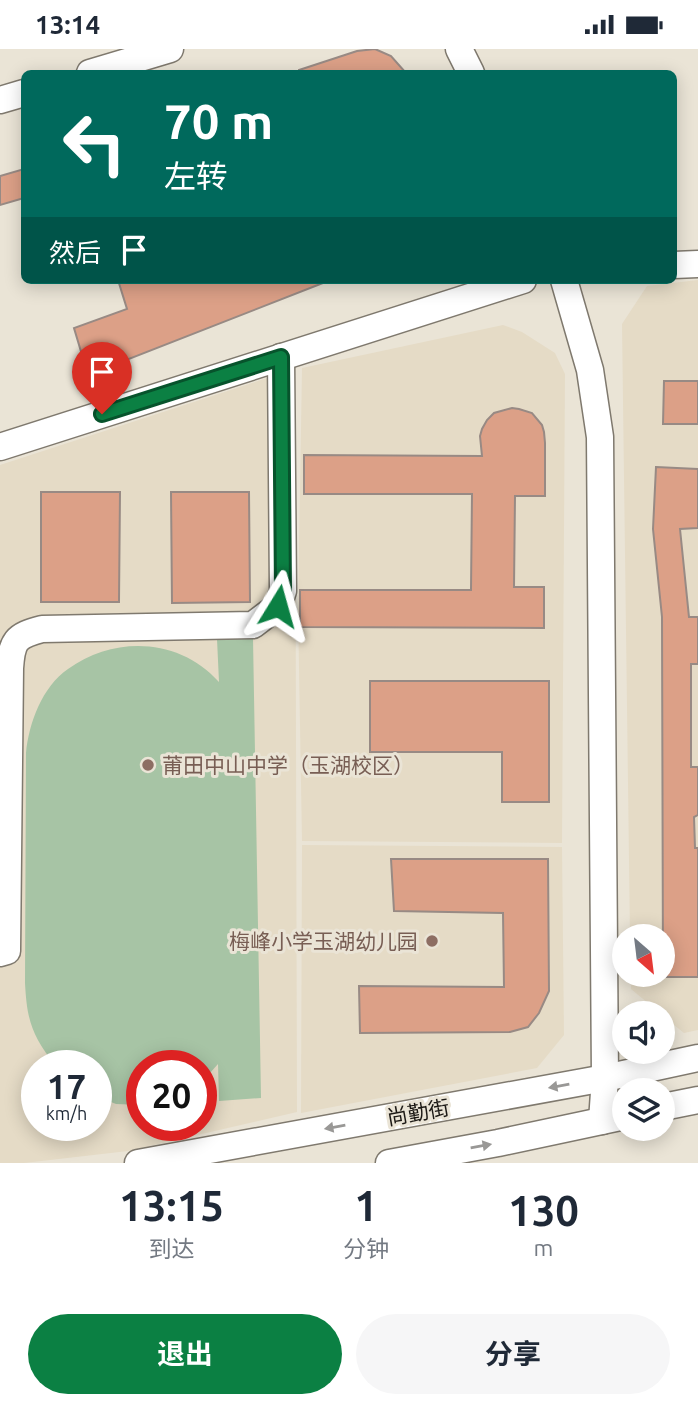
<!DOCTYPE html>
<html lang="zh">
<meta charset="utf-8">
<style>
body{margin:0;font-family:Ubuntu,"Noto Sans SC",sans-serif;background:#f6f6f7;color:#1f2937;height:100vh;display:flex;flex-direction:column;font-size:26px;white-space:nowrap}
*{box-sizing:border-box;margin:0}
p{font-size:23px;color:#747a83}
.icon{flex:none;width:38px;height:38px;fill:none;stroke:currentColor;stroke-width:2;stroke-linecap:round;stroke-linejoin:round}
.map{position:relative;height:1114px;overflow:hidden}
.sheet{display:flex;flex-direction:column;background:#fff;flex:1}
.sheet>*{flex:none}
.guide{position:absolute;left:21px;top:21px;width:656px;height:214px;border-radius:10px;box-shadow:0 4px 18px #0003;background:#00695c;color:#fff;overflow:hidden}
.needle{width:46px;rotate:152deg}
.buttons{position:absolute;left:612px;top:875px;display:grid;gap:14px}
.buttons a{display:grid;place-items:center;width:63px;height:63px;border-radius:50%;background:#fff;box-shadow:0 4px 18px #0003;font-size:35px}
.speed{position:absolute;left:21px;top:1001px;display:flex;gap:14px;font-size:35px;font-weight:700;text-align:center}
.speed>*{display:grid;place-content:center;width:91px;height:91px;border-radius:50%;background:#fff;box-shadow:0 4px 18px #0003;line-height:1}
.speed small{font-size:18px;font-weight:400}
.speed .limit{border:10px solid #d22;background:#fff;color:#111}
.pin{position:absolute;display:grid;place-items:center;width:60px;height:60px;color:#fff;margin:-72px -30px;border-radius:50% 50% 50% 0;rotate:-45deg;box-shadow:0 0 7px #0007}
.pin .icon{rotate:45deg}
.me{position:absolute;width:77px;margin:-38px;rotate:8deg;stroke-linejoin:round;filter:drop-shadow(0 0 5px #0008)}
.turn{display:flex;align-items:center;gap:24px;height:147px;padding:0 28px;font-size:32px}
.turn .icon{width:91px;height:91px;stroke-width:2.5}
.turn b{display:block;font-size:49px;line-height:60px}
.then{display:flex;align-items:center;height:66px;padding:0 28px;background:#0003;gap:14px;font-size:26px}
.eta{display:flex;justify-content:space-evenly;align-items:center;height:119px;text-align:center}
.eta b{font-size:42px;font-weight:700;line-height:49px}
.action{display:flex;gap:14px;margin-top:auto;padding:14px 28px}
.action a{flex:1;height:80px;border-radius:42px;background:#0b8043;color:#fff;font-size:28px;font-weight:700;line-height:80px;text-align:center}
.action a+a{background:#f6f6f7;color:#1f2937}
.status{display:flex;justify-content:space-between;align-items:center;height:49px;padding:0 35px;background:#fff;direction:ltr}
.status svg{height:19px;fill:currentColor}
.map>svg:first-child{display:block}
.built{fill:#e5dbc6;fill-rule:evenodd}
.green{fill:#a7c4a5}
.building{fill:#dca087;stroke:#988a84;stroke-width:2}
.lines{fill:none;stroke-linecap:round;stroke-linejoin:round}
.minor-casing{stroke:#7f796e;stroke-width:29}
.minor{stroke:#fff;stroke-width:26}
.oneway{fill:#999896}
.route-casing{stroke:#07532c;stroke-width:18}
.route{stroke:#0b8043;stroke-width:12}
.education-dot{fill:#8d6e63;stroke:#eae4d6;stroke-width:2.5}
.labels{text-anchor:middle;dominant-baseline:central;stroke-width:6;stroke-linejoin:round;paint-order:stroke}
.education-label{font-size:21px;fill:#785e54;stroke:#eae4d6;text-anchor:start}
.street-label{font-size:21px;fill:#1c1915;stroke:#eae4d6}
</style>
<div class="status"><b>13:14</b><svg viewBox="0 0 49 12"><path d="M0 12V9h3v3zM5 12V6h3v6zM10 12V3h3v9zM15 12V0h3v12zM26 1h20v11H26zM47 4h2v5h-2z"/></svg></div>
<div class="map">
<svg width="698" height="1114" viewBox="0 0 698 1114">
<rect width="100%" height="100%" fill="#eae4d6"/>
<g class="built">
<path d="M 698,231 L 698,981 L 684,984 L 663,967 L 663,964 L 660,964 L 631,940 L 631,926 L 663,926 L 663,887 L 630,887 L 622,275 L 647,237 Z"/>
<path d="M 503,276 L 522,283 L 555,304 L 565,325 L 562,794 L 302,792 L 298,560 L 302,319 Z"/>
<path d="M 295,320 L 297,1063 L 128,1102 L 24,1114 L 0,1114 L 0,416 ZM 37,1017 L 96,1017 L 96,1076 L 37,1076 ZM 142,1017 L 201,1017 L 201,1076 L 142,1076 Z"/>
<path d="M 302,796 L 562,798 L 564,986 L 537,1019 L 301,1064 Z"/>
</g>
<path class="green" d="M 253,589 L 261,1049 L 219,1052 L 218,1015 L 201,1034 L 201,1017 L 142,1017 L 142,1056 L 116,1055 L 96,1047 L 96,1017 L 56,1017 C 32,987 27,972 25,934 L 26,704 C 29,674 42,638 68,620 C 115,586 180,589 219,633 L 217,590 Z"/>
<g class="building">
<path d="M 375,0 L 391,7 L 406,24 L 299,24 L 299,21 L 357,2 Z"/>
<path d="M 24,120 L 24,149 L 0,156 L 0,127 Z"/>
<path d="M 118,231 L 328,231 L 328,232 L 88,326 L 74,279 L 127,260 Z"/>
<path d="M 664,332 L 698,332 L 698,375 L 663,375 Z"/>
<path d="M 512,359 L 519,360 L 532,364 L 542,376 L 544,383 L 545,394 L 545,447 L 515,447 L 514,538 L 544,538 L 544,579 L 300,578 L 300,541 L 471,541 L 472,445 L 304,445 L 304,406 L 482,407 L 480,387 L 482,380 L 487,371 L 494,364 Z"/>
<path d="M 656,418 L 698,420 L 698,479 L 680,480 L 689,568 L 698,568 L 698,615 L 691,615 L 691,718 L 698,718 L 698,766 L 694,768 L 695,799 L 698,799 L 698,928 L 663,928 L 662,568 L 653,480 Z"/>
<path d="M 41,443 L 120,443 L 119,553 L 41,553 Z"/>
<path d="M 171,443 L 249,443 L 250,553 L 172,554 Z"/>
<path d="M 370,632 L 549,632 L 549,753 L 502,753 L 502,703 L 370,703 Z"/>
<path d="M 391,810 L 548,810 L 549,942 L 539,964 L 528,978 L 510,983 L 360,984 L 359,937 L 504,938 L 503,864 L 394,862 Z"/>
</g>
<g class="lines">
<g class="minor-casing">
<g id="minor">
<path d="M 459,0 L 471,24"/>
<path d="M 90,24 L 170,0"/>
<path d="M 0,51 L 24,44"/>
<path d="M 674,216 L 698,215"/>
<path d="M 564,231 L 590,321 L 600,388 L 605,1029 L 602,1072"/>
<path d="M 0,398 L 523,231"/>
<path d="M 0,904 L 7,902 L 10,619 C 12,592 15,587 42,580 L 253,576 L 278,557 L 283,542 L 281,308"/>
<path d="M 663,1058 L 698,1051"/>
<path d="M 138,1114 L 605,1029 L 698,1009"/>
<path d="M 389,1114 L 498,1094 L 625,1067"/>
</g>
</g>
<use href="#minor" class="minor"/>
</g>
<defs><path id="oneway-solid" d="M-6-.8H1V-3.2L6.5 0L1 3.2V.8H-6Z" transform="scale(1.75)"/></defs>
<g class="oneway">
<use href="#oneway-solid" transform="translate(559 1037) rotate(170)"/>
<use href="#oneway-solid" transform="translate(335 1078) rotate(170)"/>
<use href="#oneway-solid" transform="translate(481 1097) rotate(-10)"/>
</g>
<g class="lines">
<g class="route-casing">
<path id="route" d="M 102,365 L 281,308 L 283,542 L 278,557"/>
</g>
<use href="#route" class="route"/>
</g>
<g class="education-dot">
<circle cx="148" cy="716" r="7"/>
<circle cx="432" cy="892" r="7"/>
</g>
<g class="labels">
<g class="education-label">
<text x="162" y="716">莆田中山中学（玉湖校区）</text>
<text x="418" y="892" text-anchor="end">梅峰小学玉湖幼儿园</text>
</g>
<g class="street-label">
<text transform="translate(418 1063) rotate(-10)">尚勤街</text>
</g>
</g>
</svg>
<div class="buttons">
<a><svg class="needle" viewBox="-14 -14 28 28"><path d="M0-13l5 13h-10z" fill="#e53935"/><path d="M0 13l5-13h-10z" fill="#747a83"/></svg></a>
<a><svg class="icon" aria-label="sound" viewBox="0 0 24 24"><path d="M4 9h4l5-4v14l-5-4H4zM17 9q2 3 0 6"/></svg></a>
<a><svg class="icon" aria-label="layers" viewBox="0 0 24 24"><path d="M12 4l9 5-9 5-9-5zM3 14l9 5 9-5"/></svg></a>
</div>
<div class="speed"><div>17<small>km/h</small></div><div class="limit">20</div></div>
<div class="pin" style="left:102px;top:365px;background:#d93025"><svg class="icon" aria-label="arrive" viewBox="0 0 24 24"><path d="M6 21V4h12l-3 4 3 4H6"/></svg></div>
<svg class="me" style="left:278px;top:557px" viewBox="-20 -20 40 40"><path d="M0-17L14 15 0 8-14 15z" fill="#0b8043" stroke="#fff" stroke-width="4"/></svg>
<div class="guide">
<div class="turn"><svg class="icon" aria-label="left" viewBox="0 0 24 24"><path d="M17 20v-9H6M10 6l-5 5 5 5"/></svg><div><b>70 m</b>左转</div></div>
<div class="then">然后<svg class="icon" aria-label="arrive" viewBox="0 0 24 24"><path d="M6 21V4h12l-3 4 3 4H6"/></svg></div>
</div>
</div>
<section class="sheet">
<div class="eta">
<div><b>13:15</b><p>到达</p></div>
<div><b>1</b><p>分钟</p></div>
<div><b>130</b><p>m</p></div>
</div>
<div class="action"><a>退出</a><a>分享</a></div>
</section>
